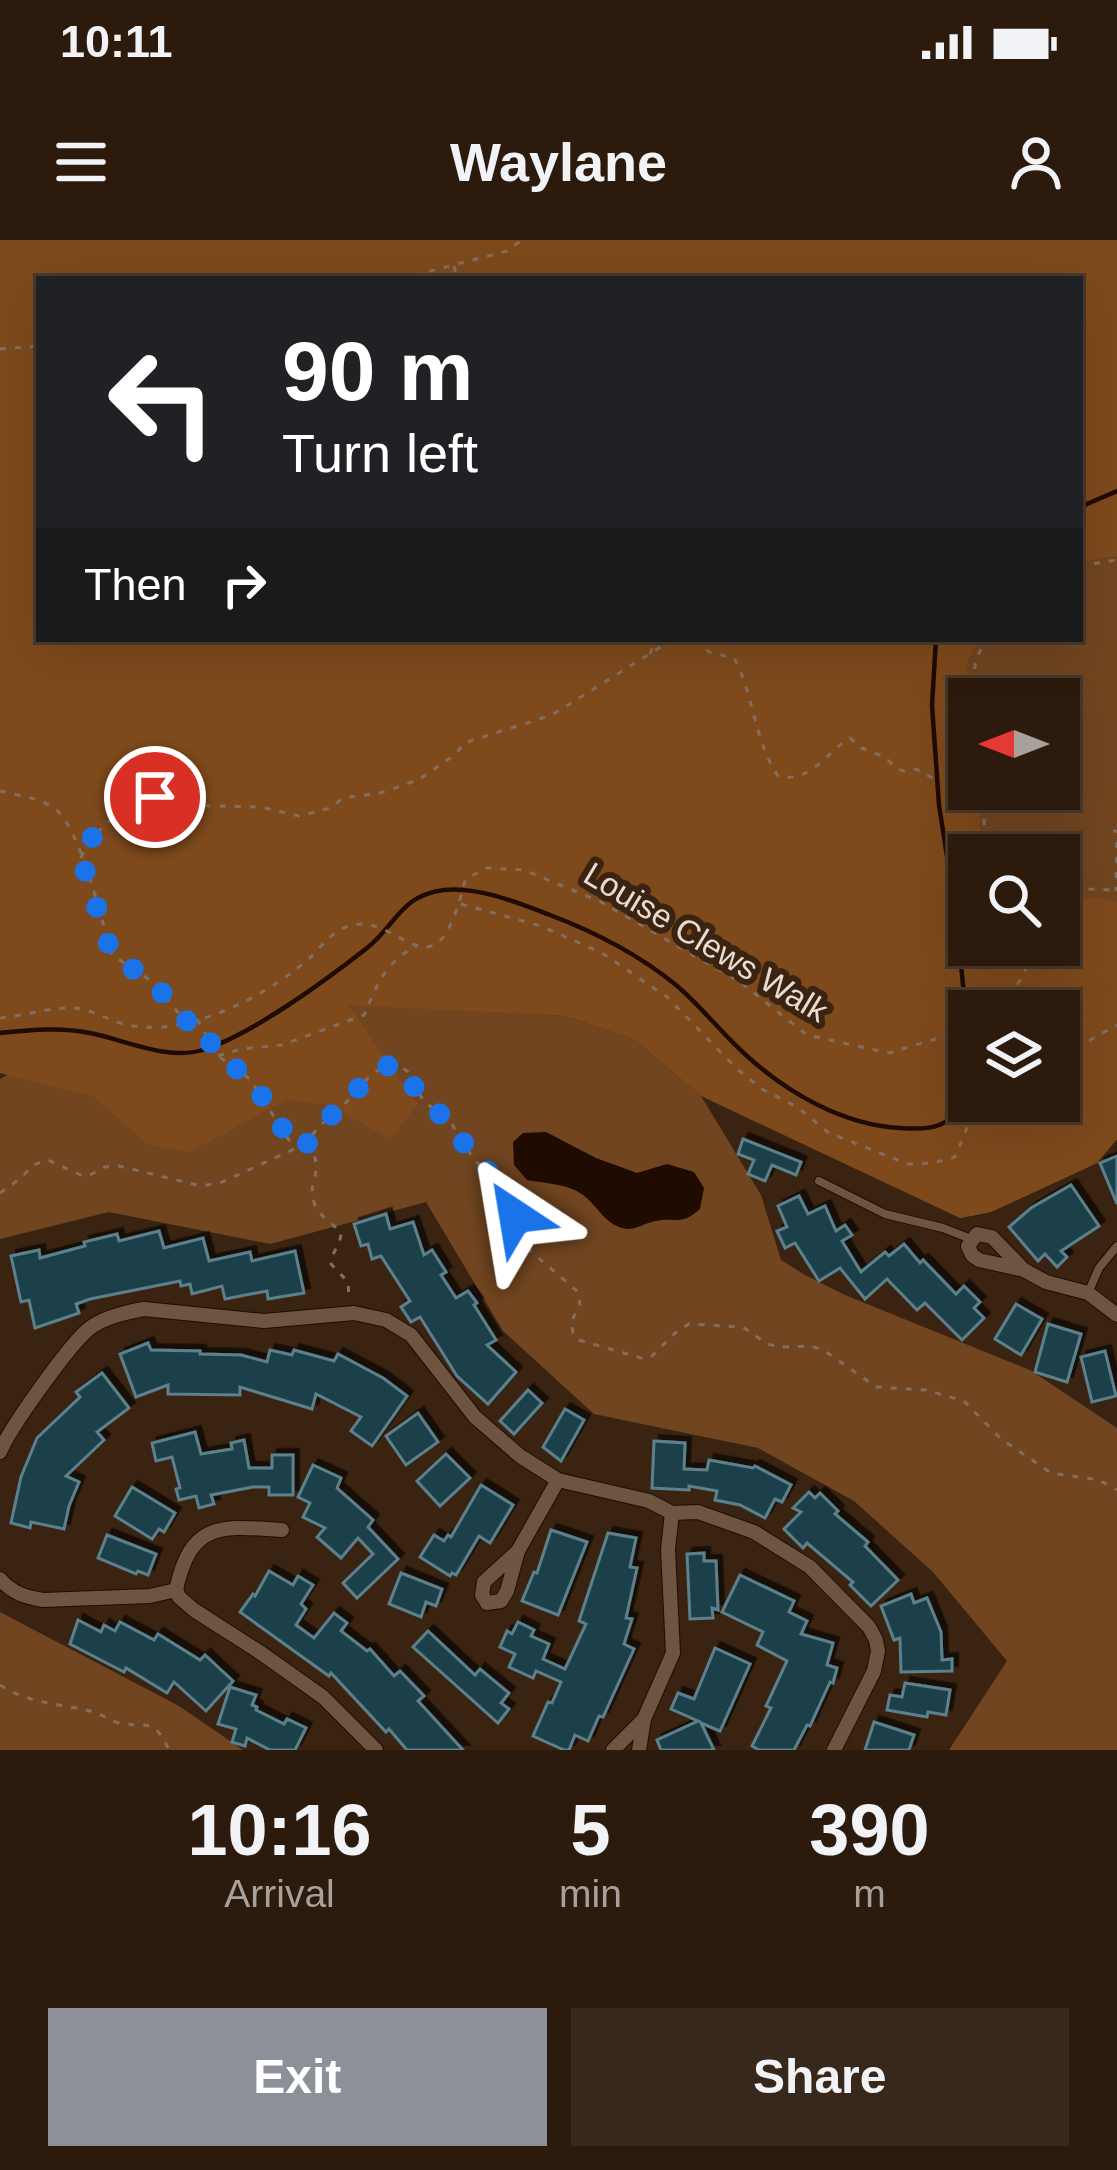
<!DOCTYPE html>
<style>
body{margin:0;font-family:Arial,sans-serif;background:#38281b;color:#f1f3f6;height:100vh;display:flex;flex-direction:column;font-size:45px;white-space:nowrap}
*{box-sizing:border-box;margin:0}
p{font-size:39px;color:#a6a19d}
.icon{flex:none;width:66px;height:66px;fill:none;stroke:currentColor;stroke-width:2;stroke-linecap:round;stroke-linejoin:round}
.map{position:relative;height:1510px;overflow:hidden}
.sheet{display:flex;flex-direction:column;background:#2c1b0d;flex:1}
.sheet>*{flex:none}
.hud{position:absolute;left:36px;top:36px;width:1047px;height:366px;border-radius:0px;box-shadow:0 12px 48px #0002,0 0 0 3px #48392e;background:#202124;color:#fff;overflow:hidden}
.needle{width:78px;rotate:270deg}
.tools{position:absolute;left:948px;top:438px;display:grid;gap:24px}
.tools a{display:grid;place-items:center;width:132px;height:132px;border-radius:0px;background:#2c1b0d;box-shadow:0 12px 48px #0002,0 0 0 3px #48392e;font-size:60px}
.pin{position:absolute;display:grid;place-items:center;width:102px;height:102px;color:#fff;margin:-51px;border:6px solid #fff;border-radius:50%;box-shadow:0 3px 12px #0007}
.me{position:absolute;width:132px;margin:-66px;rotate:327deg;stroke-linejoin:round;filter:drop-shadow(0 0 9px #0008)}
.turn{display:flex;align-items:center;gap:42px;height:252px;padding:0 48px;font-size:54px}
.turn .icon{width:156px;height:156px;stroke-width:2.5}
.turn b{display:block;font-size:84px;line-height:102px}
.then{display:flex;align-items:center;height:114px;padding:0 48px;background:#0003;gap:24px;font-size:45px}
.eta{display:flex;justify-content:space-evenly;align-items:center;height:204px;text-align:center}
.eta b{font-size:72px;font-weight:700;line-height:84px}
.button{display:flex;gap:24px;margin-top:auto;padding:24px 48px}
.button a{flex:1;height:138px;border-radius:0px;background:#8c9099;color:#fff;font-size:48px;font-weight:700;line-height:138px;text-align:center}
.button a+a{background:#38281b;color:#f1f3f6}
.status{display:flex;justify-content:space-between;align-items:center;height:84px;padding:0 60px;background:#2c1b0d;direction:ltr}
.status svg{height:33px;fill:currentColor}
header{display:flex;justify-content:space-between;align-items:center;height:156px;padding:0 48px;background:#2c1b0d;font-size:54px;font-weight:700}
.map>svg:first-child{display:block}
.green{fill:#714520;fill-rule:evenodd}
.forest{fill:#7e4a1c;fill-rule:evenodd}
.water{fill:#200b00}
.lines{fill:none;stroke-linecap:round;stroke-linejoin:round}
.stream{stroke:#200b00;stroke-width:4.5}
.building{fill:#1b3f4a;stroke:#5b808c;stroke-width:3;filter:url(#shadow)}
.lane-casing{stroke:#200c00;stroke-width:10}
.street-casing{stroke:#200c00;stroke-width:16}
.path{stroke:#826f5f;stroke-width:3;stroke-dasharray:6 9;stroke-linecap:butt}
.lane{stroke:#6e5541;stroke-width:8}
.street{stroke:#6e5541;stroke-width:14}
.route{stroke:#1a73e8;stroke-width:21;stroke-dasharray:0 37.8}
.labels{text-anchor:middle;dominant-baseline:central;stroke-width:12;stroke-linejoin:round;paint-order:stroke}
.street-label{font-size:33px;fill:#eadbd0;stroke:#3a2411}
</style>
<div class="status"><b>10:11</b><svg viewBox="0 0 49 12"><path d="M0 12V9h3v3zM5 12V6h3v6zM10 12V3h3v9zM15 12V0h3v12zM26 1h20v11H26zM47 4h2v5h-2z"/></svg></div>
<header><svg class="icon" aria-label="menu" viewBox="0 0 24 24"><path d="M4 6h16M4 12h16M4 18h16"/></svg>Waylane<svg class="icon" aria-label="person" viewBox="0 0 24 24"><circle cx="12" cy="8" r="4"/><path d="M4 21q1-7 8-7t8 7"/></svg></header>
<div class="map">
<svg width="1117" height="1510" viewBox="0 0 1117 1510">
<defs>
<filter id="shadow"><feDropShadow dx="5.5" dy="-5.5" stdDeviation="0" flood-color="#0009"/></filter>
</defs>
<rect width="100%" height="100%" fill="#3a2411"/>
<g class="green">
<path d="M 1117,251 L 1117,899 L 1097,923 L 991,972 L 960,978 L 969,861 L 1059,861 L 1059,771 L 969,771 L 936,399 L 1080,399 L 1080,267 ZM 969,459 L 1059,459 L 1059,549 L 969,549 ZM 969,615 L 1059,615 L 1059,705 L 969,705 Z"/>
<path d="M 347,764 L 565,776 L 635,800 L 701,856 L 761,955 L 781,1020 L 805,1035 L 845,1055 L 1030,1130 L 1117,1188 L 1117,1510 L 949,1510 L 1007,1421 L 933,1332 L 854,1261 L 758,1208 L 594,1174 L 503,1091 L 426,962 L 270,1004 L 109,972 L 0,999 L 0,839 L 38,819 Z"/>
<path d="M 0,1372 L 179,1466 L 243,1510 L 0,1510 Z"/>
</g>
<path class="forest" d="M 0,0 L 1117,0 L 1117,316 L 1094,319 L 1080,324 L 1080,39 L 39,39 L 39,399 L 980,399 L 966,424 L 969,459 L 969,549 L 979,549 L 981,615 L 969,615 L 969,705 L 1059,705 L 1059,665 C 1070,666 1073,662 1083,659 C 1096,655 1106,660 1117,662 L 1117,899 L 1097,923 L 991,972 L 960,978 L 701,856 L 635,800 L 565,776 L 348,765 L 418,864 L 390,899 L 330,865 L 286,860 L 190,912 L 147,904 L 93,856 L 0,833 ZM 969,771 L 1059,771 L 1059,861 L 969,861 Z"/>
<path class="water" d="M 546,892 L 596,918 L 637,933 L 667,924 L 694,932 L 704,948 L 700,969 C 681,986 677,977 656,981 C 647,982 637,989 628,989 C 606,987 598,966 583,955 C 567,943 545,944 527,940 L 514,925 L 513,902 L 523,893 Z"/>
<g class="lines">
<g class="stream">
<path d="M 1080,267 L 1117,251"/>
<path d="M 936,399 L 932,465 L 939,565 L 956,674 L 969,805"/>
<path d="M 0,793 C 31,790 60,787 90,793 C 126,800 169,822 206,809 C 255,792 325,741 367,708 C 396,685 401,655 444,650 C 477,646 519,663 550,675 C 595,692 638,714 676,745 C 701,766 722,794 747,816 C 788,853 843,885 900,888 C 947,891 956,882 969,837"/>
</g>
</g>
<g class="building">
<path d="M 743,899 L 801,922 L 796,935 L 772,925 L 765,941 L 748,934 L 754,920 L 738,914 Z"/>
<path d="M 1117,916 L 1117,964 L 1100,923 Z"/>
<path d="M 1071,945 L 1099,986 L 1061,1011 L 1067,1017 L 1057,1027 L 1045,1014 L 1038,1021 L 1009,987 L 1031,968 Z"/>
<path d="M 799,956 L 808,974 L 825,966 L 836,991 L 845,985 L 852,995 L 842,1001 L 861,1032 L 885,1012 L 889,1016 L 904,1004 L 920,1023 L 923,1020 L 956,1054 L 964,1046 L 980,1062 L 974,1068 L 984,1078 L 962,1100 L 925,1063 L 917,1070 L 887,1039 L 865,1059 L 840,1028 L 819,1041 L 795,1003 L 785,1008 L 777,991 L 787,987 L 778,966 Z"/>
<path d="M 386,974 L 390,989 L 413,982 L 424,1015 L 432,1010 L 446,1032 L 441,1035 L 456,1058 L 468,1051 L 477,1063 L 474,1065 L 496,1100 L 487,1105 L 516,1132 L 488,1164 L 457,1136 L 420,1077 L 411,1082 L 401,1067 L 410,1061 L 381,1016 L 372,1019 L 368,1004 L 361,1006 L 354,984 Z"/>
<path d="M 159,991 L 164,1008 L 203,998 L 209,1021 L 250,1012 L 252,1021 L 295,1011 L 304,1053 L 268,1059 L 267,1051 L 225,1059 L 222,1046 L 192,1054 L 190,1044 L 181,1046 L 180,1041 L 90,1059 L 76,1064 L 79,1073 L 35,1088 L 29,1060 L 21,1062 L 11,1016 L 39,1010 L 40,1018 L 85,1006 L 84,1002 L 117,994 L 119,1001 Z"/>
<path d="M 1016,1064 L 1042,1079 L 1021,1115 L 995,1099 Z"/>
<path d="M 1048,1084 L 1081,1094 L 1067,1142 L 1035,1132 Z"/>
<path d="M 148,1103 L 151,1110 L 200,1111 L 200,1114 L 241,1115 L 267,1122 L 270,1110 L 292,1115 L 294,1110 L 334,1121 L 338,1114 L 383,1138 L 407,1156 L 372,1206 L 351,1191 L 361,1177 L 316,1154 L 312,1169 L 240,1147 L 240,1155 L 168,1154 L 168,1145 L 136,1157 L 120,1114 Z"/>
<path d="M 1105,1111 L 1116,1156 L 1092,1162 L 1081,1117 Z"/>
<path d="M 102,1133 L 129,1168 L 97,1192 L 104,1200 L 66,1236 L 79,1242 L 69,1266 L 64,1289 L 31,1282 L 30,1288 L 11,1283 L 21,1237 L 37,1198 L 80,1157 L 76,1152 Z"/>
<path d="M 528,1150 L 542,1163 L 514,1194 L 500,1181 Z"/>
<path d="M 565,1169 L 584,1180 L 561,1221 L 543,1207 Z"/>
<path d="M 418,1173 L 438,1202 L 406,1225 L 386,1196 Z"/>
<path d="M 195,1192 L 201,1214 L 232,1209 L 231,1203 L 244,1200 L 249,1228 L 272,1228 L 272,1215 L 293,1215 L 293,1255 L 269,1255 L 269,1247 L 253,1247 L 211,1255 L 214,1264 L 199,1268 L 196,1256 L 179,1260 L 176,1249 L 180,1248 L 172,1217 L 156,1221 L 152,1203 Z"/>
<path d="M 654,1201 L 685,1203 L 684,1229 L 707,1230 L 709,1220 L 753,1228 L 755,1226 L 791,1245 L 782,1262 L 775,1259 L 765,1278 L 740,1265 L 715,1260 L 717,1251 L 689,1246 L 689,1250 L 652,1248 Z"/>
<path d="M 446,1214 L 470,1238 L 440,1266 L 417,1241 Z"/>
<path d="M 313,1225 L 341,1238 L 337,1248 L 373,1280 L 368,1287 L 398,1319 L 357,1358 L 343,1343 L 373,1314 L 358,1298 L 341,1318 L 317,1297 L 325,1288 L 303,1277 L 310,1263 L 298,1257 Z"/>
<path d="M 481,1245 L 513,1265 L 490,1303 L 479,1296 L 456,1335 L 452,1333 L 450,1336 L 420,1317 L 434,1295 L 444,1301 L 448,1295 L 451,1297 Z"/>
<path d="M 132,1247 L 175,1273 L 164,1292 L 159,1289 L 152,1299 L 115,1276 Z"/>
<path d="M 809,1252 L 815,1258 L 820,1253 L 838,1271 L 835,1274 L 868,1302 L 865,1306 L 898,1340 L 871,1366 L 850,1345 L 853,1342 L 807,1303 L 803,1308 L 784,1289 L 801,1272 L 793,1268 Z"/>
<path d="M 551,1290 L 587,1302 L 558,1375 L 522,1361 L 534,1332 L 537,1333 Z"/>
<path d="M 608,1293 L 636,1298 L 630,1327 L 637,1328 L 626,1378 L 632,1379 L 624,1404 L 634,1409 L 603,1477 L 599,1476 L 588,1501 L 575,1495 L 569,1510 L 564,1510 L 533,1496 L 548,1462 L 552,1463 L 561,1442 L 536,1431 L 533,1438 L 509,1427 L 515,1414 L 500,1407 L 507,1391 L 512,1394 L 518,1382 L 534,1390 L 531,1396 L 549,1404 L 543,1419 L 565,1429 L 586,1384 L 579,1381 Z"/>
<path d="M 107,1295 L 156,1314 L 148,1335 L 138,1331 L 136,1334 L 98,1318 Z"/>
<path d="M 704,1313 L 704,1321 L 716,1321 L 718,1370 L 712,1368 L 713,1378 L 690,1379 L 687,1314 Z"/>
<path d="M 269,1331 L 293,1345 L 298,1336 L 313,1345 L 301,1364 L 306,1369 L 296,1385 L 314,1398 L 334,1373 L 347,1383 L 341,1391 L 367,1411 L 370,1409 L 394,1436 L 400,1431 L 424,1456 L 418,1461 L 463,1510 L 407,1510 L 389,1489 L 386,1492 L 331,1433 L 329,1436 L 240,1372 L 253,1354 L 255,1356 Z"/>
<path d="M 401,1333 L 442,1349 L 436,1366 L 426,1362 L 421,1377 L 389,1364 Z"/>
<path d="M 740,1335 L 794,1361 L 789,1372 L 807,1381 L 801,1394 L 833,1403 L 827,1425 L 837,1428 L 833,1443 L 830,1442 L 810,1486 L 807,1485 L 794,1510 L 759,1510 L 752,1506 L 771,1468 L 766,1466 L 787,1421 L 757,1405 L 763,1392 L 722,1372 Z"/>
<path d="M 911,1354 L 914,1363 L 927,1358 L 941,1392 L 942,1420 L 952,1419 L 952,1431 L 901,1432 L 900,1398 L 894,1400 L 881,1366 Z"/>
<path d="M 78,1380 L 101,1392 L 104,1385 L 115,1391 L 120,1382 L 154,1400 L 158,1394 L 200,1420 L 205,1415 L 233,1441 L 206,1471 L 174,1442 L 167,1453 L 126,1428 L 124,1432 L 70,1404 Z"/>
<path d="M 428,1391 L 475,1435 L 480,1429 L 509,1453 L 501,1463 L 509,1469 L 498,1483 L 413,1407 Z"/>
<path d="M 715,1408 L 750,1424 L 720,1491 L 701,1483 L 714,1510 L 661,1510 L 657,1500 L 698,1481 L 671,1469 L 678,1453 L 694,1459 Z"/>
<path d="M 905,1443 L 950,1450 L 946,1475 L 928,1472 L 927,1477 L 887,1470 L 890,1455 L 902,1457 Z"/>
<path d="M 230,1447 L 256,1455 L 252,1465 L 257,1467 L 256,1470 L 284,1484 L 287,1479 L 306,1488 L 295,1510 L 270,1510 L 247,1498 L 245,1506 L 232,1502 L 236,1489 L 218,1484 Z"/>
<path d="M 874,1482 L 914,1495 L 909,1510 L 865,1510 Z"/>
</g>
<g class="lines">
<g class="lane-casing">
<g id="lane">
<path d="M 819,941 L 885,974 L 943,988 L 971,999"/>
<path d="M 1088,1053 L 1099,1028 L 1117,1006"/>
</g>
</g>
<g class="street-casing">
<g id="street">
<path d="M 1024,1030 L 992,997 L 977,994 L 968,1006 L 972,1015 L 979,1020 L 1024,1030 L 1046,1042 L 1088,1053 L 1117,1075"/>
<path d="M 0,1212 C 9,1189 71,1102 90,1088 C 104,1077 127,1072 144,1069 L 264,1081 L 354,1073 L 386,1080 L 411,1095 L 475,1177 L 520,1216 L 558,1240 L 649,1261 L 672,1273 L 698,1272 L 754,1292 L 810,1327 L 869,1387 L 876,1400 L 878,1411 L 874,1431 L 834,1510"/>
<path d="M 518,1311 L 484,1342 L 482,1355 L 487,1363 L 501,1361 L 507,1351 L 518,1311 L 558,1240"/>
<path d="M 0,1339 C 12,1353 25,1357 43,1360 L 150,1356 L 176,1350 L 179,1357 L 194,1370 L 261,1413 L 323,1457 L 376,1510"/>
<path d="M 176,1350 C 191,1281 220,1286 282,1290"/>
<path d="M 613,1510 L 644,1479"/>
<path d="M 639,1510 L 644,1479 L 673,1413 L 668,1309 L 672,1273"/>
</g>
</g>
<g class="path">
<path d="M 454,26 L 457,39"/>
<path d="M 400,39 L 507,11 L 522,0"/>
<path d="M 0,109 L 39,106"/>
<path d="M 1080,329 L 1092,324 L 1117,320"/>
<path d="M 696,399 L 709,412 L 734,418 C 754,455 754,500 778,536 C 811,544 826,512 850,498 L 862,508 L 885,517 L 897,529 L 904,531 L 916,529 L 938,541"/>
<path d="M 650,414 L 656,399"/>
<path d="M 975,459 C 973,435 972,419 988,399"/>
<path d="M 0,551 C 17,555 40,558 54,568 C 80,586 102,682 112,715 L 153,742 L 185,781"/>
<path d="M 1113,591 L 1117,591 L 1116,651"/>
<path d="M 984,615 L 984,549"/>
<path d="M 81,618 C 93,587 124,569 155,557 L 175,565 L 261,567 L 299,576 L 330,568 L 343,558 L 380,553 L 418,540 L 456,514 L 464,503 L 552,475 L 659,408 L 684,399"/>
<path d="M 1059,654 L 1084,649 L 1115,650"/>
<path d="M 461,664 L 541,686 L 602,713 L 667,757 L 737,829 L 762,849 L 797,867 L 829,893 L 908,924 L 933,923 L 955,917 L 978,861"/>
<path d="M 1059,676 L 1067,655"/>
<path d="M 1025,705 L 1028,723"/>
<path d="M 1003,771 L 1039,705"/>
<path d="M 0,778 C 24,776 49,767 73,768 C 90,769 102,777 117,782 C 150,793 184,786 216,774 C 248,762 278,744 304,723 C 319,711 329,693 346,687 C 400,666 434,771 465,640 L 485,628 L 524,630 L 601,662 L 740,742 L 807,795 L 889,813 L 952,794 L 969,791"/>
<path d="M 197,779 L 218,816 L 250,839 L 294,908"/>
<path d="M 1059,800 L 1090,800 L 1117,785"/>
<path d="M 218,816 L 241,809 L 282,805 L 364,775 C 378,743 385,722 418,705"/>
<path d="M 307,903 C 328,933 306,937 314,962 C 318,976 333,983 341,993 C 341,1005 331,1012 331,1024 L 348,1042 L 349,1060"/>
<path d="M 0,953 L 21,938 L 33,925 L 48,920 L 83,936 L 90,935 L 104,927 L 119,926 L 201,946 L 220,943 L 307,903 L 318,887 L 342,867 L 369,837 L 382,827 L 399,826 L 407,831 L 423,860 L 453,886 L 475,921 L 506,945 L 514,964 L 520,997 L 527,1008 L 578,1052 L 580,1065 L 571,1082 L 573,1093 L 579,1100 L 641,1118 L 651,1117 L 675,1093 L 689,1084 L 743,1087 L 767,1104 L 780,1107 L 811,1106 L 825,1111 L 876,1147 L 926,1150 L 964,1161 L 1000,1198 L 1051,1233 L 1099,1240 L 1117,1250"/>
<path d="M 0,1445 C 27,1463 60,1464 90,1471 C 100,1473 107,1479 116,1482 C 144,1490 153,1474 169,1510"/>
</g>
<use href="#lane" class="lane"/>
<use href="#street" class="street"/>
</g>
<g class="lines">
<path class="route" d="M 155,557 L 127,568 L 88,601 L 81,618 L 112,715 L 153,742 L 186,781 L 197,779 L 218,816 L 250,838 L 296,909 L 308,903 L 318,887 L 341,867 L 369,837 L 382,827 L 392,825 L 404,828 L 418,854 L 453,886 L 475,921 L 506,945 L 515,976"/>
</g>
<g class="labels">
<g class="street-label">
<text transform="translate(706 702) rotate(31)">Louise Clews Walk</text>
</g>
</g>
</svg>
<div class="tools">
<a><svg class="needle" viewBox="-14 -14 28 28"><path d="M0-13l5 13h-10z" fill="#e53935"/><path d="M0 13l5-13h-10z" fill="#a6a19d"/></svg></a>
<a><svg class="icon" aria-label="search" viewBox="0 0 24 24"><circle cx="10" cy="10" r="6"/><path d="M15 15l6 6"/></svg></a>
<a><svg class="icon" aria-label="layers" viewBox="0 0 24 24"><path d="M12 4l9 5-9 5-9-5zM3 14l9 5 9-5"/></svg></a>
</div>
<div class="pin" style="left:155px;top:557px;background:#d93025"><svg class="icon" aria-label="arrive" viewBox="0 0 24 24"><path d="M6 21V4h12l-3 4 3 4H6"/></svg></div>
<svg class="me" style="left:515px;top:976px" viewBox="-20 -20 40 40"><path d="M0-17L14 15 0 8-14 15z" fill="#1a73e8" stroke="#fff" stroke-width="4"/></svg>
<div class="hud">
<div class="turn"><svg class="icon" aria-label="left" viewBox="0 0 24 24"><path d="M17 20v-9H6M10 6l-5 5 5 5"/></svg><div><b>90 m</b>Turn left</div></div>
<div class="then">Then<svg class="icon" aria-label="right" viewBox="0 0 24 24"><path d="M7 20v-9h11M14 6l5 5-5 5"/></svg></div>
</div>
</div>
<section class="sheet">
<div class="eta">
<div><b>10:16</b><p>Arrival</p></div>
<div><b>5</b><p>min</p></div>
<div><b>390</b><p>m</p></div>
</div>
<div class="button"><a>Exit</a><a>Share</a></div>
</section>
